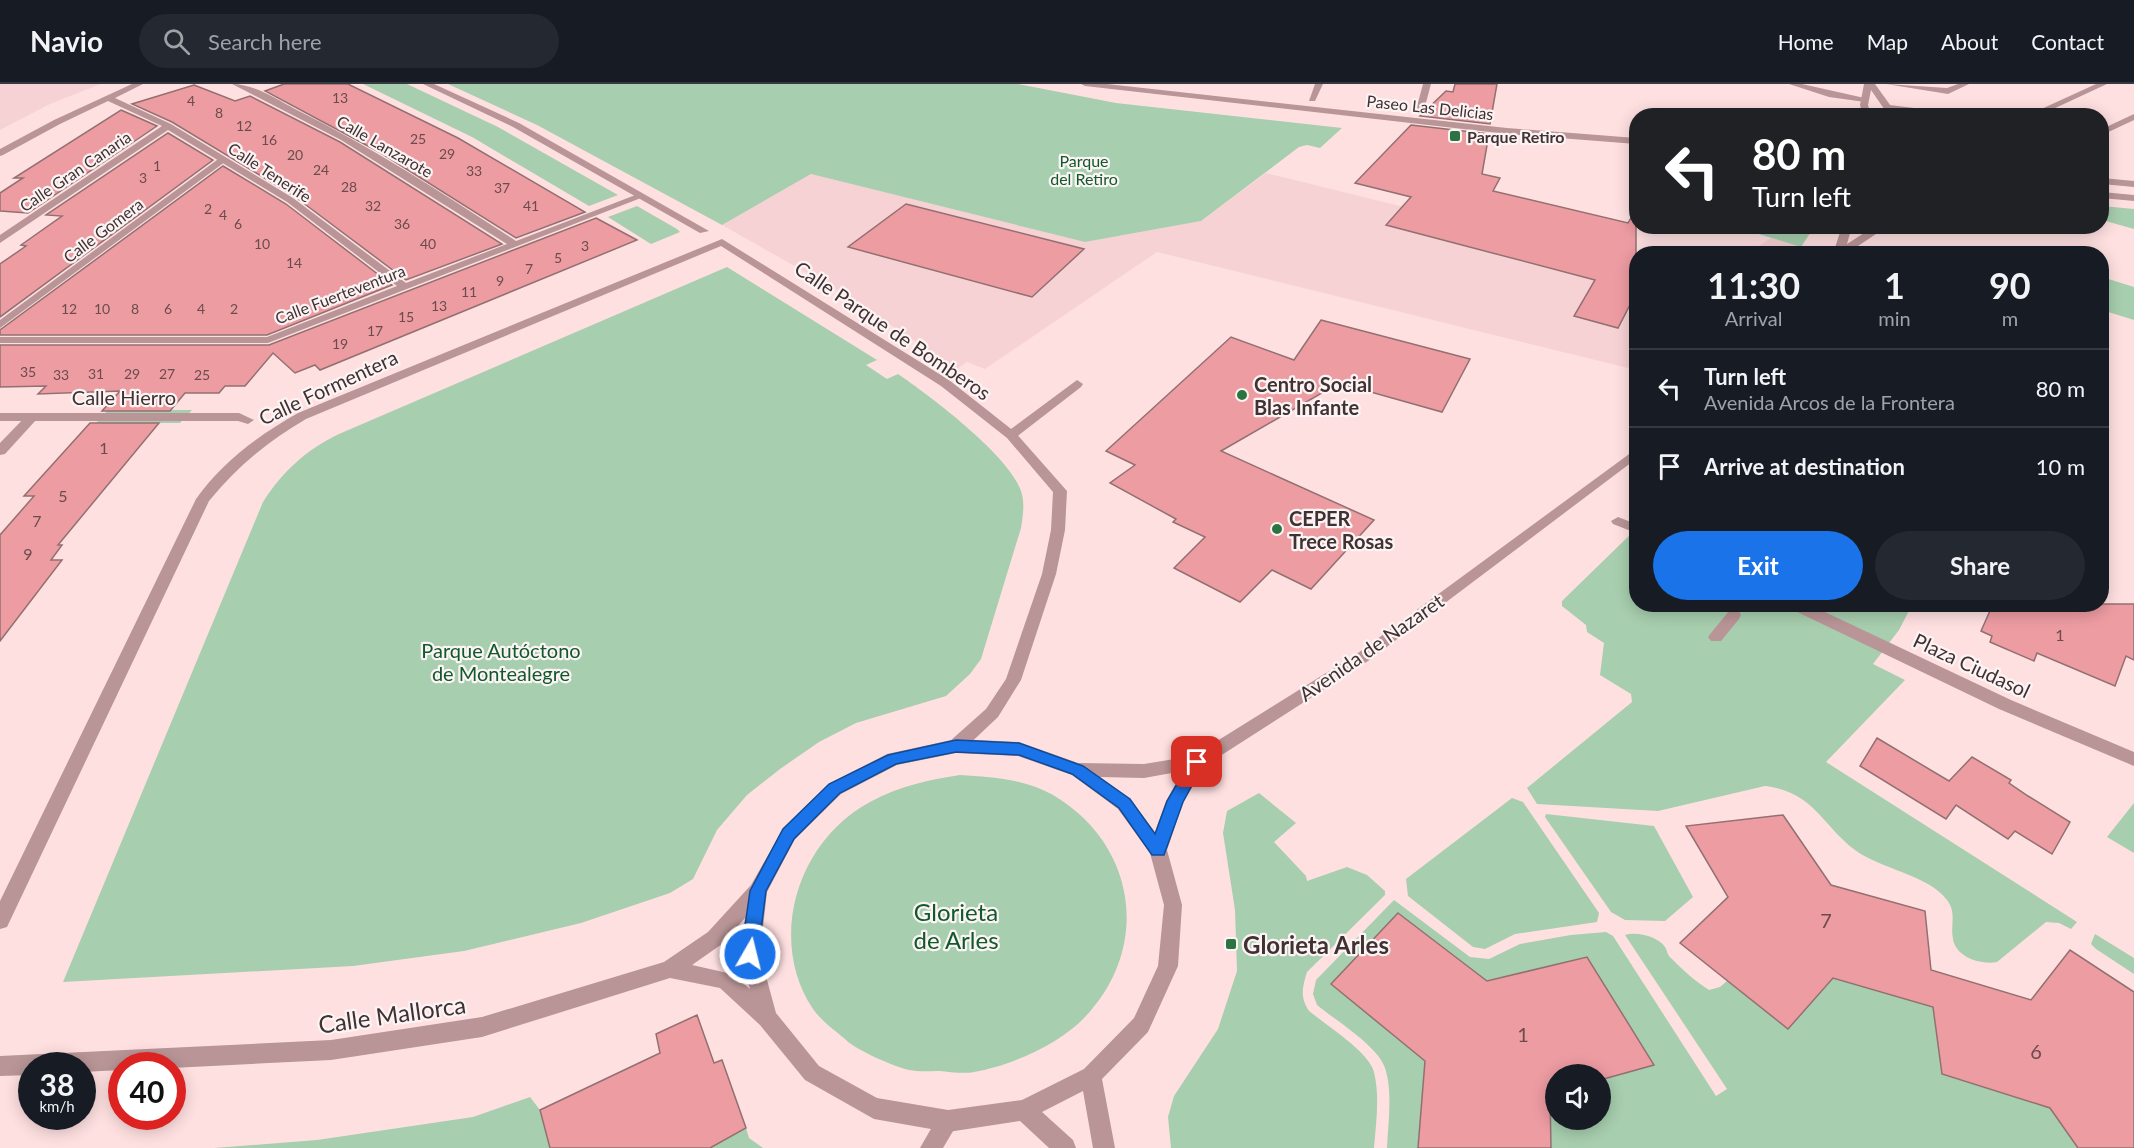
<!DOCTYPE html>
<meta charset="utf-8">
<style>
body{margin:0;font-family:Lato,sans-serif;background:#242831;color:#f1f3f6;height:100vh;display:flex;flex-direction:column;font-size:22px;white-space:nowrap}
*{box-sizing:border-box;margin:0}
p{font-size:20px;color:#9ea1a6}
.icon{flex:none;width:33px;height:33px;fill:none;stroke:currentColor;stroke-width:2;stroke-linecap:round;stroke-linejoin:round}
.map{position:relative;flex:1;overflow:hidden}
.sheet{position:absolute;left:1629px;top:162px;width:480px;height:366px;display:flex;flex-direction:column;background:#171b24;border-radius:24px;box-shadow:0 3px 15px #0003}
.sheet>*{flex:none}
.top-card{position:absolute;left:1629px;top:24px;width:480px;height:126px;border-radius:24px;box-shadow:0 3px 15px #0003;background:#202124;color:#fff;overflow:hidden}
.controls{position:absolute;left:1545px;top:980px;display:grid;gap:12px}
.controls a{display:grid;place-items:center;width:66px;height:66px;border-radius:50%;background:#171b24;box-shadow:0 3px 15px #0003;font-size:30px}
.speed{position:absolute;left:18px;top:968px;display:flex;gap:12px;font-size:30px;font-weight:700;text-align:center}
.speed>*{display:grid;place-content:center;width:78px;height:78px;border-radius:50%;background:#171b24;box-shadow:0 3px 15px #0003;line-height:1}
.speed small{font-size:15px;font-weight:400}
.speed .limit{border:9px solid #d22;background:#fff;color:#111}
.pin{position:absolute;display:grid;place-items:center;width:51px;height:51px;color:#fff;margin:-26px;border-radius:12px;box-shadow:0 3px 9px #0006}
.me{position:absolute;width:66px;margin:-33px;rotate:8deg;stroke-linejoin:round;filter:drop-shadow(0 0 4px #0008)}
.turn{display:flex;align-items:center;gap:21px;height:126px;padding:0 24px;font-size:27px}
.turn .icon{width:78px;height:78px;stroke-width:2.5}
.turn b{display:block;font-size:42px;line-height:51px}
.eta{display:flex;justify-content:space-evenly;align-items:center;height:102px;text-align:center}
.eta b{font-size:36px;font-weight:700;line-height:42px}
.button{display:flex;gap:12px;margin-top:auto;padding:12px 24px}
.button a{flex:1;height:69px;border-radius:36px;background:#1a73e8;color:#fff;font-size:24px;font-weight:700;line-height:69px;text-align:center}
.button a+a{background:#242831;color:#f1f3f6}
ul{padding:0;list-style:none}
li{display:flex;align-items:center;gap:18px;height:78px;padding:0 24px;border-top:2px solid #363941}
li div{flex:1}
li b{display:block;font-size:22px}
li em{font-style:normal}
header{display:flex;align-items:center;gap:36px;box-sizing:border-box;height:84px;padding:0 30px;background:#171b24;border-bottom:2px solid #363941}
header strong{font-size:28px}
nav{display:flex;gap:33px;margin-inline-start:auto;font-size:21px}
.search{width:420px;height:54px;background:#242831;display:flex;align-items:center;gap:15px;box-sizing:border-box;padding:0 21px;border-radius:33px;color:#9ea1a6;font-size:22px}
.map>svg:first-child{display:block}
.built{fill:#f7d2d4}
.green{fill:#a7ceae}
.building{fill:#ed9ca2;stroke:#927072;stroke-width:1.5}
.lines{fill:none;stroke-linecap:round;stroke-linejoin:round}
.service{fill:#b99597;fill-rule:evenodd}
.pedestrian{fill:#b99597;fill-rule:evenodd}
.minor{fill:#b99597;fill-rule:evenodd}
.tertiary{fill:#b99597;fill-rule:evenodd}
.route{fill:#1a73e8;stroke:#114b97;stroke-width:1.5}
.poi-dot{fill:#2b7341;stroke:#fcf4f4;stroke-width:2}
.labels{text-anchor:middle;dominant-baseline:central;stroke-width:4.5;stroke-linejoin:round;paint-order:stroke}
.far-number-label{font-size:14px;fill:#6b4c4e}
.far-street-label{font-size:16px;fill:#403132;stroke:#fcf4f4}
.far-poi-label{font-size:16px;font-weight:bold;fill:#403132;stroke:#fcf4f4;text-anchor:start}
.far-park-label{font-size:16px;fill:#11592b;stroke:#fcf4f4}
.number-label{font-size:16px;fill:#6b4c4e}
.street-label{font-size:20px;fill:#403132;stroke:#fcf4f4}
.poi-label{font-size:20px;font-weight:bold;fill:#403132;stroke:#fcf4f4;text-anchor:start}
.park-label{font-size:20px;fill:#11592b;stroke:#fcf4f4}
.near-number-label{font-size:20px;fill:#6b4c4e}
.near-park-label{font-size:24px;fill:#11592b;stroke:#fcf4f4}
.near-poi-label{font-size:24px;font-weight:bold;fill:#403132;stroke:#fcf4f4;text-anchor:start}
.near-street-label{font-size:24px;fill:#403132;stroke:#fcf4f4}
</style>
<header>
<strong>Navio</strong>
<div class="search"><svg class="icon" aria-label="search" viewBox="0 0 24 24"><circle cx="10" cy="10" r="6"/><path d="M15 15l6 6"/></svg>Search here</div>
<nav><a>Home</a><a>Map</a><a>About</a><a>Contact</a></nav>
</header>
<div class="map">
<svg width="2134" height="1064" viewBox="0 0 2134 1064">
<rect width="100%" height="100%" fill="#ffe0e1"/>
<g class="built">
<path d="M 0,0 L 101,0 L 50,20 L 0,46 Z"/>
<path d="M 1266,89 L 1636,180 L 1636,286 L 1157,168 L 985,285 L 967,278 L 957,285 L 842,209 L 722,141 L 811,90 L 1085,158 L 1201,137 Z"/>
<path d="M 1771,154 L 1801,163 L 1795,169 L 1748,169 Z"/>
</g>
<g class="green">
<path d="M 363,0 L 407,0 L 498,43 L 618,111 L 589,122 L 472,53 Z"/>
<path d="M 448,0 L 1018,0 L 1116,19 L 1342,44 L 1320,64 L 1307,61 L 1299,63 L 1201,137 L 1085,158 L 811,90 L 722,141 L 537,41 Z"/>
<path d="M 637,122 L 677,145 L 680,148 L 651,160 L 608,133 Z"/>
<path d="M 2102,122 L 2134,125 L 2134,145 L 2102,136 Z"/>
<path d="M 1736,143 L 1814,143 L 1801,163 Z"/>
<path d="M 727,183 L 877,276 L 866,281 L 887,295 L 898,290 C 930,312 1009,371 1021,407 C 1025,419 1023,431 1021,444 L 981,575 L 970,590 L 946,612 L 856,639 L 819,658 L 780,685 L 747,711 L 717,746 L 693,795 L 670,809 L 581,839 L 464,867 L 353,882 L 63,898 L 263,418 C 283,387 306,366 339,350 Z"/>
<path d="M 2102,193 L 2134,203 L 2134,236 L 2102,226 Z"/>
<path d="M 108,326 L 192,326 L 180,339 L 96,339 Z"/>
<path d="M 1636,445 L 1636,520 L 1912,521 L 1899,546 L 1873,580 L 1905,596 L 1826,678 L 2077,838 L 2071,845 L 2059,839 L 2046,838 L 1997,878 C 1982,881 1956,874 1953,855 C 1950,841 1957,829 1947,816 C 1929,791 1880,785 1855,766 C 1821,740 1814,708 1765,702 L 1658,727 L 1537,720 L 1527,704 L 1632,618 L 1631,610 L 1600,591 L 1604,559 L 1587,548 L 1586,541 L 1562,522 L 1562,517 Z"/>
<path d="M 960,691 C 992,693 1025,695 1053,711 C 1136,760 1152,862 1085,933 C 1060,960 1010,982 974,988 C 964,990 950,988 939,987 C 930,987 919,988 909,986 C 895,983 856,966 846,956 C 836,947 821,937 813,925 C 767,856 797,757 870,718 C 899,702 928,696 960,691 Z"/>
<path d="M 1259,709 L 1296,739 L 1274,758 L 1306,792 L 1307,797 L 1347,783 L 1367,791 L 1385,807 L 1385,811 L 1307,888 C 1302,904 1300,913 1309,927 C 1326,941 1369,968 1374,988 C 1380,1013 1376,1039 1374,1064 L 1171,1064 L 1168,1033 L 1174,1012 L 1218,945 L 1237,887 L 1235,826 L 1223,749 L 1227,727 Z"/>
<path d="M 1512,714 L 1523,718 L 1599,829 L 1597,838 L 1515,850 L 1485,865 L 1473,863 L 1408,812 L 1406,795 Z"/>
<path d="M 2134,719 L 2134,769 L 2107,753 Z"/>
<path d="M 1546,730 L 1654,742 L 1693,813 L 1665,837 L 1625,836 L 1611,828 L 1545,733 Z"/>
<path d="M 1394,816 L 1470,873 L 1489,875 L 1520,860 L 1571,851 L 1606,848 L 1613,852 L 1716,1012 L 1727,1005 L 1625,851 C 1636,847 1658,852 1665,863 C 1668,868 1667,871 1672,875 C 1684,887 1695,897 1709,906 L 1720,903 L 1727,897 L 1788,944 L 1825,878 L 1871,905 L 1933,923 L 1942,990 L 2011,1012 L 2056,1013 L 2078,1064 L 1551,1064 L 1551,1041 L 1536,1037 L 1555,991 L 1556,1035 L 1600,1035 L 1601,996 L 1654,980 L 1587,873 L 1517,890 L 1494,913 L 1463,878 L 1398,829 L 1332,900 L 1396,954 L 1438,970 L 1418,1064 L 1387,1064 C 1388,1039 1393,1008 1385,984 C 1378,962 1335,936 1317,921 L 1313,910 L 1316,896 Z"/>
<path d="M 2095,850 L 2134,874 L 2134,890 L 2096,865 L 2091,860 Z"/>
<path d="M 530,1013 L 540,1026 L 550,1064 L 214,1064 L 317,1056 L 473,1033 Z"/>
<path d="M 746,1044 L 749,1054 L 763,1064 L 710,1064 Z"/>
</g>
<g class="building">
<path d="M 284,0 L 348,0 L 458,54 L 585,128 L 516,154 L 381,69 L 265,7 Z"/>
<path d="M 1455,0 L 1497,0 L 1490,40 L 1420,32 L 1446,7 L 1453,8 Z"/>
<path d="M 194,1 L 235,17 L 250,12 L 340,58 L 502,160 L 406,196 L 294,112 L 172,38 L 132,20 Z"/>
<path d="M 121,26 L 157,42 L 28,129 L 0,127 L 0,109 L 23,94 L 14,94 Z"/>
<path d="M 1411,41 L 1489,50 L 1482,90 L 1500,94 L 1493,107 L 1628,139 L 1636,125 L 1636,209 L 1618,244 L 1574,232 L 1595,196 L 1386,141 L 1411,113 L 1355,99 Z"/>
<path d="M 168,49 L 213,76 L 0,233 L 0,180 L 26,162 L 21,161 L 62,132 L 46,131 Z"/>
<path d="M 223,82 L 286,120 L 392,201 L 267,251 L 0,251 L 0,246 Z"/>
<path d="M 906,120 L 1084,165 L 1032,213 L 848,163 Z"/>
<path d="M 596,134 L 637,156 L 320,286 L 315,281 L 295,289 L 273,269 L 245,302 L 225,302 L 219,309 L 185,309 L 170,327 L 102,327 L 120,307 L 38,310 L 46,302 L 0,303 L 0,261 L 269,261 Z"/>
<path d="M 1321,236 L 1470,275 L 1442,328 L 1339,299 L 1221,367 L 1374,436 L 1311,505 L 1272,486 L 1240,518 L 1174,484 L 1205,453 L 1173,438 L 1176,435 L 1110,399 L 1135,381 L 1106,367 L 1231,253 L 1294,276 Z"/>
<path d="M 90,339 L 159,339 L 58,461 L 62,461 L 51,476 L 62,476 L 0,557 L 0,451 L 34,412 L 24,412 Z"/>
<path d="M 1993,520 L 2134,520 L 2134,576 L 2126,572 L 2115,602 L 2037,569 L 2034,577 L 1990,558 L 1992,552 L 1981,547 Z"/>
<path d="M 1877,654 L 1949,697 L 1972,673 L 2011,696 L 2009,699 L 2028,712 L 2070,738 L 2052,770 L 2015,747 L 2008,755 L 1956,721 L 1946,735 L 1860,682 Z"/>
<path d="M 1783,731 L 1831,801 L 1925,827 L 1931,886 L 2031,916 L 2070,866 L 2134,908 L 2134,1064 L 2078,1064 L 2050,1024 L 1942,990 L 1933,923 L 1833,894 L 1788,945 L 1680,859 L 1728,813 L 1686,742 Z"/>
<path d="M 1398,829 L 1487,897 L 1587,873 L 1654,981 L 1600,996 L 1600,990 L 1556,990 L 1556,1009 L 1550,1010 L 1551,1064 L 1418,1064 L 1425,977 L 1331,900 Z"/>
<path d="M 697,931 L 714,979 L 722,976 L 746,1044 L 710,1064 L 550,1064 L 540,1026 L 660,969 L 656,950 Z"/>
</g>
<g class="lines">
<g class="service">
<path d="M 1077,296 L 1083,300 L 1081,303 L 1015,354 L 1007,354 L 1007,348 Z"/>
<path d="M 1954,520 L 1952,525 L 1947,526 L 1940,521 Z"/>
</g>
<g class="pedestrian">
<path d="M 423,0 L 434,0 L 519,39 L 709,147 L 700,149 L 513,43 Z"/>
<path d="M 1315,0 L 1323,0 L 1315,17 L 1309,17 Z"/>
<path d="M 1423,0 L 1431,0 L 1424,26 L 1420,29 L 1416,26 Z"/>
<path d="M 2134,30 L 2134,36 L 2102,51 L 2102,45 Z"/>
<path d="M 221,73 L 229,75 L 0,244 L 0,236 Z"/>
<path d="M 0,329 L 239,329 L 254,336 L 248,340 L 238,337 L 0,337 Z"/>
<path d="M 1618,433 L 1636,440 L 1636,449 L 1613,440 L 1611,437 Z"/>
<path d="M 1787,520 L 1808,520 L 2011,616 L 2134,668 L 2134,682 L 1999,625 L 1789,524 Z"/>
<path d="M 1734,526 L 1739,527 L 1741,531 L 1739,535 L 1721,557 L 1711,557 L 1708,553 L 1711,549 L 1729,527 Z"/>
</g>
<g class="minor">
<path d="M 132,0 L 143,0 L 115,14 L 171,40 L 293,114 L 406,199 L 507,160 L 341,56 L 232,0 C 254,0 276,15 295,25 C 372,63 444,110 516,157 L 638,110 L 646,112 L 268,259 L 0,259 L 0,253 L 267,253 L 397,202 L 287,118 L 168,46 L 0,159 L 0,151 L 162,42 L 108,17 L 60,40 L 3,71 L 0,72 L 0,65 L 54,36 Z"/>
<path d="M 1789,0 L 1802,0 L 1869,15 L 1865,18 L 1829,13 Z"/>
<path d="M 1886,0 L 1947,4 L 1958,0 L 1969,0 L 1948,10 Z"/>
<path d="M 2096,0 L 2107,0 L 2038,32 L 2026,32 Z"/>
<path d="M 1890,21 L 1953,29 L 1957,32 L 1929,32 L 1887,26 L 1886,24 Z"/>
<path d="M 722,155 L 949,296 L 1015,348 L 1067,407 L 1065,446 L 1056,490 L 1021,596 L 998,633 L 962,667 L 956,669 L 950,667 L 948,662 L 950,657 L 986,625 L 1006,595 L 1042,490 L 1051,446 L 1053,408 L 1007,354 L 941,302 L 721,162 L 306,335 C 268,357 237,383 209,417 L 7,843 L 0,845 L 0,817 L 196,415 C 222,378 259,351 298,329 Z"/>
<path d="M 32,329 L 38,333 L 36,336 L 5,370 L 0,371 L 0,359 L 28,330 Z"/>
<path d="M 948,1026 L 956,1029 L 959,1037 L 943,1064 L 920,1064 L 940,1029 Z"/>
</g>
<g class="tertiary">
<path d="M 1081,0 L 1107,0 L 1507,44 L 1636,54 L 1636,60 L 1507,50 L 1085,2 Z"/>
<path d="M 1864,0 L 1875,0 L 1898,32 L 1889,32 L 1871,6 L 1868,21 L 1871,32 L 1863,32 L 1860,21 Z"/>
<path d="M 2102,94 L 2134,97 L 2134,103 L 2102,100 Z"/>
<path d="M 2102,108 L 2134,111 L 2134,117 L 2102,114 Z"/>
<path d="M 1842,142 L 1852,142 L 1847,160 L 1875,142 L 1888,142 L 1846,170 L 1833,170 Z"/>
<path d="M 1636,365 L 1636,375 L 1368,577 L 1203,683 L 1183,718 L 1167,766 L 1182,821 L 1178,882 L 1148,948 L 1102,995 L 1115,1064 L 1093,1064 L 1083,1007 L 1042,1028 L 1073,1056 L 1076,1064 L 1049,1064 L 1020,1037 L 948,1048 L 874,1035 L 805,996 L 760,941 L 720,904 L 670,894 L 482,953 L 331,976 L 172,984 L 172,981 L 122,981 L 122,986 L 82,988 L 82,981 L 32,981 L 32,991 L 0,992 L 0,972 L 331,956 L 482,933 L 664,878 L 708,848 L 751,801 L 783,745 L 829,700 L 887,670 L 956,655 L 1019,658 L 1078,679 L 1144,680 L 1193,672 L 1358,569 ZM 956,669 L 1018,672 L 1072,691 L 1118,725 L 1150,769 L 1164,821 L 1158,882 L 1134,934 L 1084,985 L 1022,1016 L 948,1026 L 877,1014 L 819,982 L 776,929 L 760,870 L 767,808 L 795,755 L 841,710 L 897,681 ZM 1183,687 L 1166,717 L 1155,748 L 1130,715 L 1100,693 L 1144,694 ZM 745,834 L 740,870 L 750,905 L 732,890 L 692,881 L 722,860 Z"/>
</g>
</g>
<path class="route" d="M 956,656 L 1019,659 L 1083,682 L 1130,715 L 1155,750 L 1167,717 L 1192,674 L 1202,674 L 1205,678 L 1183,718 L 1164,771 L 1152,771 L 1119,724 L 1072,690 L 1019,671 L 956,668 L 896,680 L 840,709 L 794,755 L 766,807 L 758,870 L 756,876 L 750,878 L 744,876 L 741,870 L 750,807 L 783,745 L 829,700 L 888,671 Z"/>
<g class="poi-dot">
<rect x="1449" y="46" width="12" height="12" rx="3"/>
<circle cx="1242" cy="311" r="6"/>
<circle cx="1277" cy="445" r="6"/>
<rect x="1225" y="854" width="12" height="12" rx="3"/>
</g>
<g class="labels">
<g class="far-number-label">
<text x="340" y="13">13</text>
<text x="191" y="16">4</text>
<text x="219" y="28">8</text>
<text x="244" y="41">12</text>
<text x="418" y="54">25</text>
<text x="269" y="55">16</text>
<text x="447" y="69">29</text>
<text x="295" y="70">20</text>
<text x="157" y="81">1</text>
<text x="321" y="85">24</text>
<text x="474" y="86">33</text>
<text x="143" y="93">3</text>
<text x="349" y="102">28</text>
<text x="502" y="103">37</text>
<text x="373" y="121">32</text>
<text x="531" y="121">41</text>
<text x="208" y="124">2</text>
<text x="223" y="130">4</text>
<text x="238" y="139">6</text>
<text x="402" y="139">36</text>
<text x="262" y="159">10</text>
<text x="428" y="159">40</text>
<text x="585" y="161">3</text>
<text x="558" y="173">5</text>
<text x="294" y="178">14</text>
<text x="529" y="184">7</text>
<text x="500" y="196">9</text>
<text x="469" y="207">11</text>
<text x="439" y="221">13</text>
<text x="69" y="224">12</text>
<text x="102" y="224">10</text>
<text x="135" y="224">8</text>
<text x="168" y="224">6</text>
<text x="201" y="224">4</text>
<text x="234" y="224">2</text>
<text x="406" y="232">15</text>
<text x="375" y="246">17</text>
<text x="340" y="259">19</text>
<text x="28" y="287">35</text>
<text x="96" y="289">31</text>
<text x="132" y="289">29</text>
<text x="167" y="289">27</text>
<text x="61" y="290">33</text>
<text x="202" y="290">25</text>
</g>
<g class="far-street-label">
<text transform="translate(1430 23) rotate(6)">Paseo Las Delicias</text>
<text transform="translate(385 62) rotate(30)">Calle Lanzarote</text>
<text transform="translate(75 87) rotate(-34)">Calle Gran Canaria</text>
<text transform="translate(270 88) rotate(33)">Calle Tenerife</text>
<text transform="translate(103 146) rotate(-37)">Calle Gomera</text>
<text transform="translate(340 210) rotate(-21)">Calle Fuerteventura</text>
</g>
<g class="far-poi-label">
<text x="1467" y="52">Parque Retiro</text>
</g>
<g class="far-park-label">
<text x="1084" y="76">Parque<tspan x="1084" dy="18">del Retiro</tspan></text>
</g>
<g class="number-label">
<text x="104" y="363">1</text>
<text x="63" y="411">5</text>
<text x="37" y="436">7</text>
<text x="28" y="469">9</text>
<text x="2060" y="550">1</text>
</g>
<g class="street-label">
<text transform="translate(893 246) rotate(34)">Calle Parque de Bomberos</text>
<text transform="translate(328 303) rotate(-25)">Calle Formentera</text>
<text x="124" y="313">Calle Hierro</text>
<text transform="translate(1371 563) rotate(-35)">Avenida de Nazaret</text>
<text transform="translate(1972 581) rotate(25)">Plaza Ciudasol</text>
</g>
<g class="poi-label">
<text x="1254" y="300">Centro Social<tspan x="1254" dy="23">Blas Infante</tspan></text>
<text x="1289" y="434">CEPER<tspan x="1289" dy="23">Trece Rosas</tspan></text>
</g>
<g class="park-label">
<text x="501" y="566">Parque Autóctono<tspan x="501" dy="23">de Montealegre</tspan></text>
</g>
<g class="near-number-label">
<text x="1826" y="836">7</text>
<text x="1523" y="950">1</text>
<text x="2036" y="967">6</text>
</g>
<g class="near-park-label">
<text x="956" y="827">Glorieta<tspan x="956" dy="28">de Arles</tspan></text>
</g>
<g class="near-poi-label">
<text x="1243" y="860">Glorieta Arles</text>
</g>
<g class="near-street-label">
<text transform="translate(392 930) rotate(-8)">Calle Mallorca</text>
</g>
</g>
</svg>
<div class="controls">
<a><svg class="icon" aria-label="sound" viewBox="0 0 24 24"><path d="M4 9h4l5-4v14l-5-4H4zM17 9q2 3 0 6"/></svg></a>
</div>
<div class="speed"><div>38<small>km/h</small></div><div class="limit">40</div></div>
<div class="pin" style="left:1197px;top:678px;background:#d93025"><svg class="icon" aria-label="arrive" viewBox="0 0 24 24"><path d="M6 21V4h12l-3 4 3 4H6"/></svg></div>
<svg class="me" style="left:750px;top:870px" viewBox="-20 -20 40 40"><circle r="17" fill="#1a73e8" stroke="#fff" stroke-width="3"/><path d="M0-11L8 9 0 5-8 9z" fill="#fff"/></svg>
<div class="top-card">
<div class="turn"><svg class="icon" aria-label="left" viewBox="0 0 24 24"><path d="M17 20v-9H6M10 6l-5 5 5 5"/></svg><div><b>80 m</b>Turn left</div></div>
</div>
<section class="sheet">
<div class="eta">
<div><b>11:30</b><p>Arrival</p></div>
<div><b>1</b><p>min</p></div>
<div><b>90</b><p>m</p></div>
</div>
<ul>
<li><svg class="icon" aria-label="left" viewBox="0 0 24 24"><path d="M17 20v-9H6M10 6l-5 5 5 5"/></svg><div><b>Turn left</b><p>Avenida Arcos de la Frontera</p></div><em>80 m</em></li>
<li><svg class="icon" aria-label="arrive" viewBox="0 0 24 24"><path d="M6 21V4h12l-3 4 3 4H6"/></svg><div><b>Arrive at destination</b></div><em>10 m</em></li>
</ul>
<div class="button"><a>Exit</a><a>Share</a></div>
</section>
</div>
